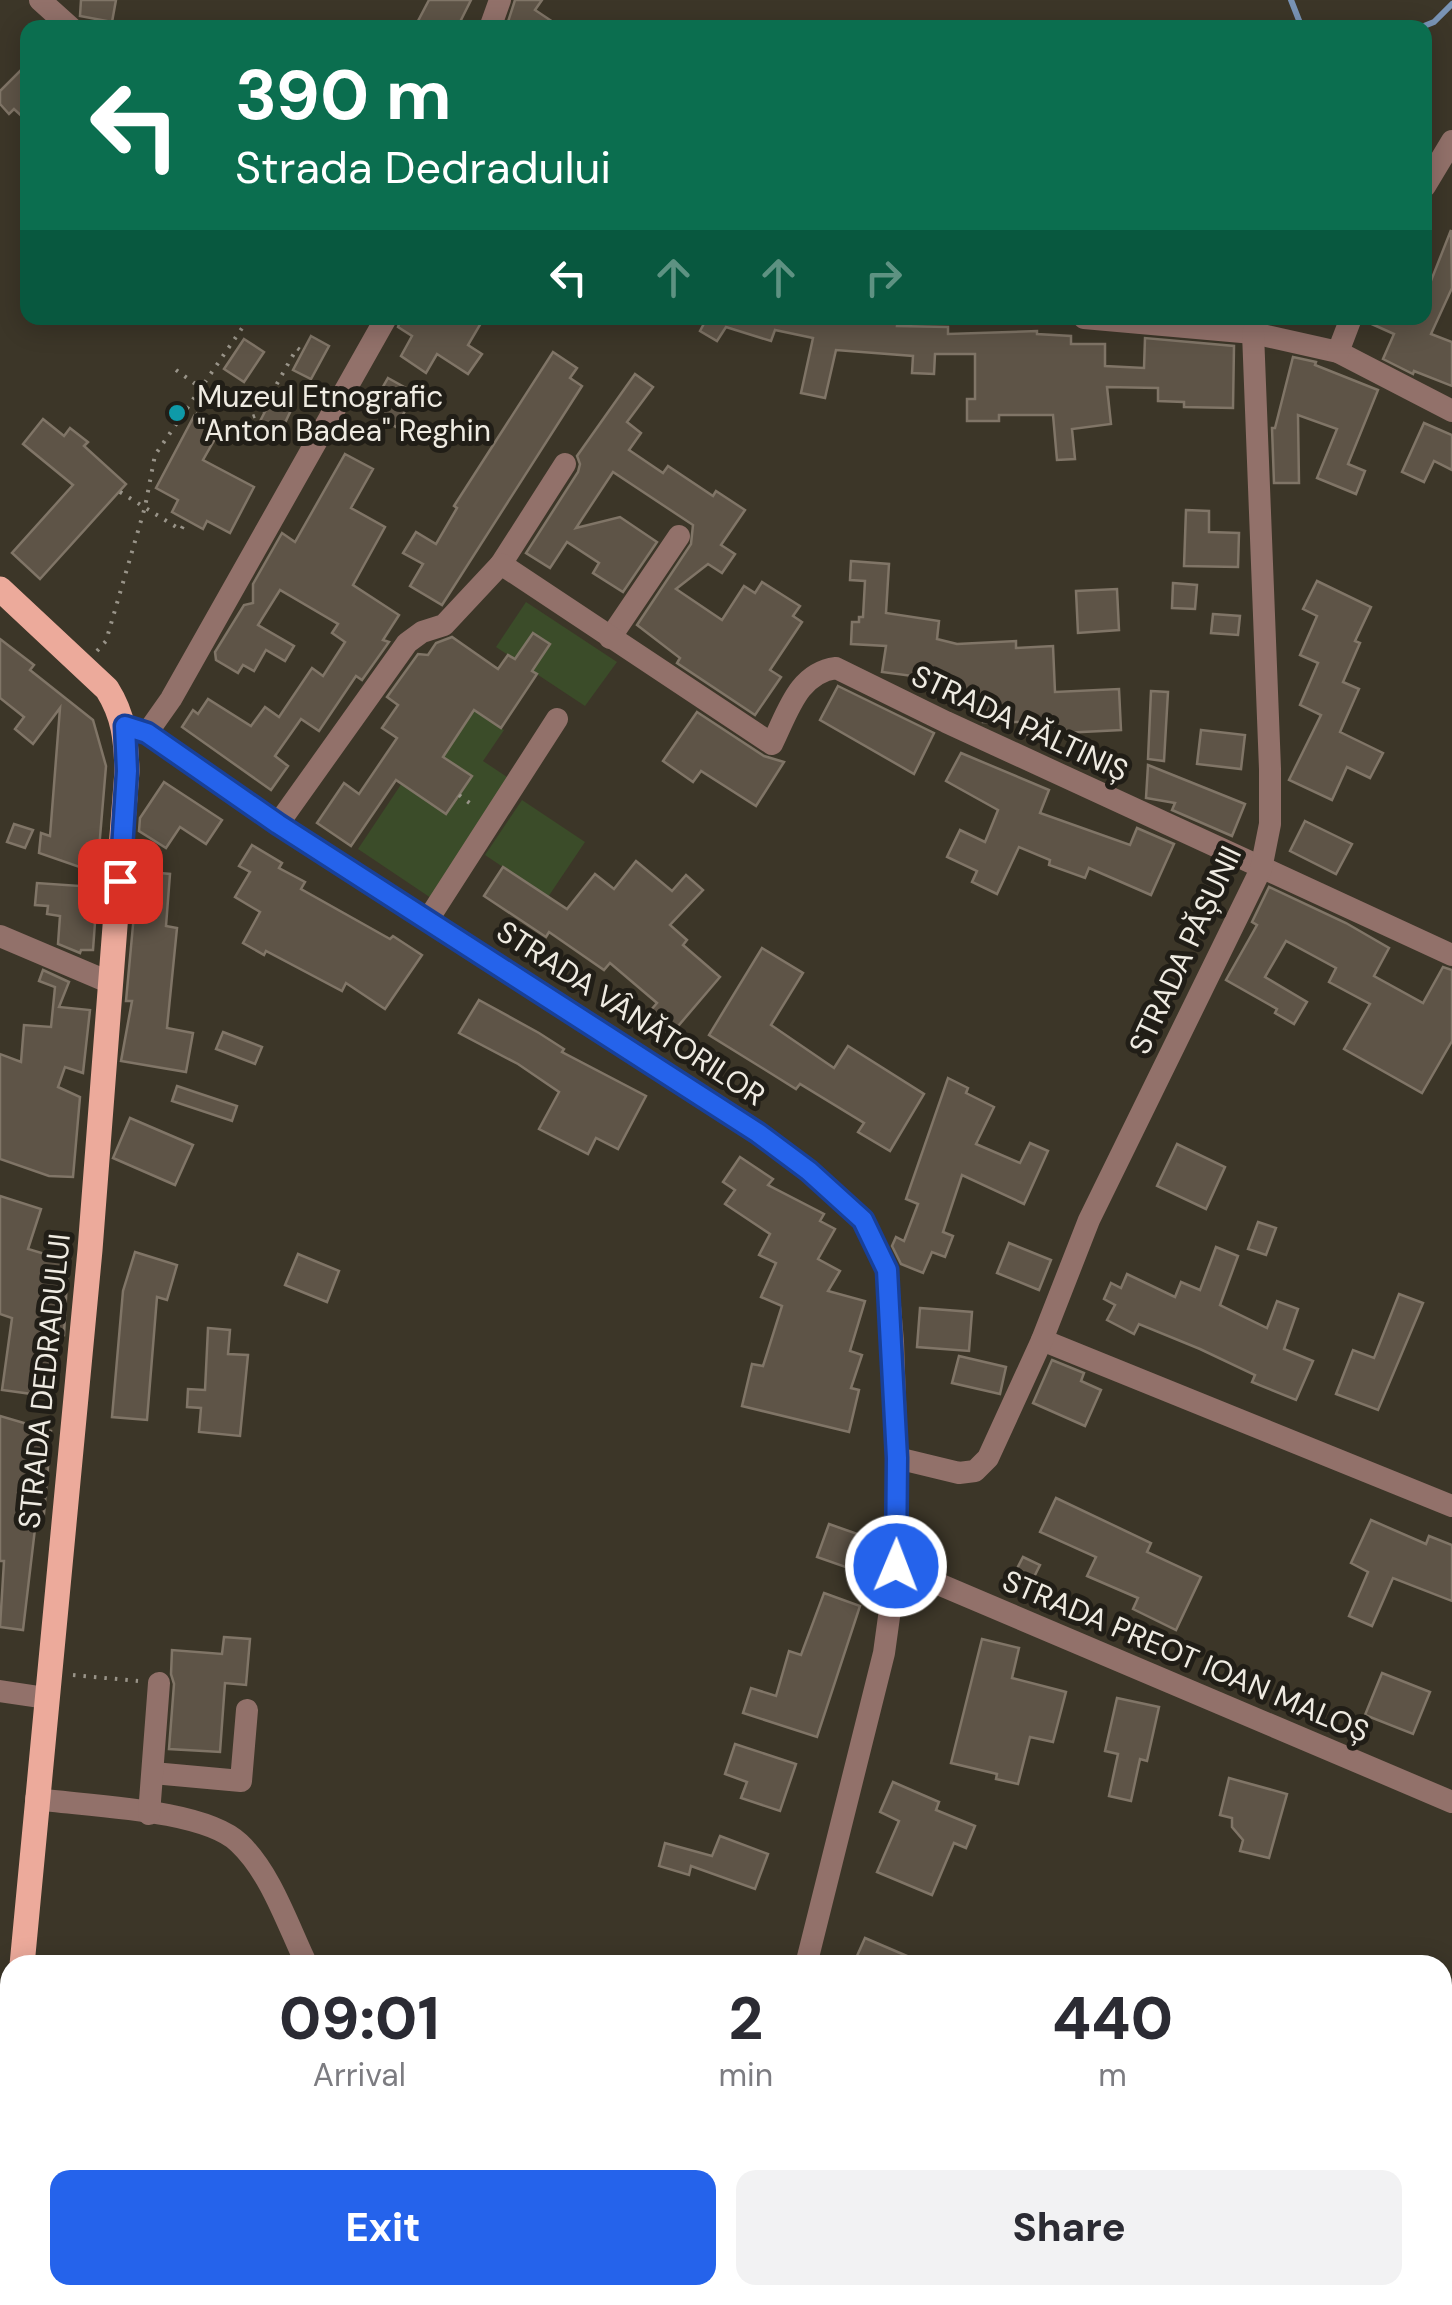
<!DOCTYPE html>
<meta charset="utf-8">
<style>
body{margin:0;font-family:"DM Sans",sans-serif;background:#f2f2f3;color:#2b2b33;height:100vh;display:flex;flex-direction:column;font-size:38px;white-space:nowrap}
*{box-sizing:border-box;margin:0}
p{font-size:32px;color:#7c7c81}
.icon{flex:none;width:55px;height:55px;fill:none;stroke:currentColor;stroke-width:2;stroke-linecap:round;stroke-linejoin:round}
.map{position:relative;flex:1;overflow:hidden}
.panel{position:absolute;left:0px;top:1955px;width:1452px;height:350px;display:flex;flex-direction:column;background:#fff;border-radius:30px 30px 0 0;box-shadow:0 5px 25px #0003}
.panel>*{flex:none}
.top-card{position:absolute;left:20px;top:20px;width:1412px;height:305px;border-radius:20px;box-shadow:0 5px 25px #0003;background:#0b6e4f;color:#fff;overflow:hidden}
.pin{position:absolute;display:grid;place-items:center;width:85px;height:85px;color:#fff;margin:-42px;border-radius:20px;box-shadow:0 5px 15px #0006}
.me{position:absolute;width:110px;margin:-55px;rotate:1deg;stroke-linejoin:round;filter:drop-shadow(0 0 8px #0008)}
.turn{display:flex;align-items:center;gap:35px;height:210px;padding:0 50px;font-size:45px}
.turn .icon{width:130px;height:130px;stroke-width:2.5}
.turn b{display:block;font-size:70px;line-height:85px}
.lanes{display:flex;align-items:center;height:95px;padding:0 50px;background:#0003;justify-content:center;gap:50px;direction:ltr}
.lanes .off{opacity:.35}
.eta{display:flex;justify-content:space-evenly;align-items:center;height:170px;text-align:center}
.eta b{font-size:60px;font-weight:800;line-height:70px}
.button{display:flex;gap:20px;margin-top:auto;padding:20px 50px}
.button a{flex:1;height:115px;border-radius:20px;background:#2563eb;color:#fff;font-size:40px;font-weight:800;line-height:115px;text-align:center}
.button a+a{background:#f2f2f3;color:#2b2b33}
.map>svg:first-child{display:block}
.green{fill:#3b4c29}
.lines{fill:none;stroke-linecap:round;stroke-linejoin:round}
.stream{stroke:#7994b6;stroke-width:6}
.building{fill:#5e5447;stroke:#807567;stroke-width:2.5}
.path{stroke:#999489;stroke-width:4;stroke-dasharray:2.5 8;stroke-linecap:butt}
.minor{stroke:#92716a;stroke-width:22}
.major{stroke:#ecaa9b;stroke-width:25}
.route-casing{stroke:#184099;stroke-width:25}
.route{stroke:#2563eb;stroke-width:18}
.culture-dot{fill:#0f9aa8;stroke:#211e17;stroke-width:4}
.labels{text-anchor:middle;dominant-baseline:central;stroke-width:10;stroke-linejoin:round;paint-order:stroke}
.poi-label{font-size:30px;fill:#efebe2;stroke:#211e17;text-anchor:start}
.street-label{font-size:30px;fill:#efebe2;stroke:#211e17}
</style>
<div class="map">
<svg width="1452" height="2305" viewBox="0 0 1452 2305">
<rect width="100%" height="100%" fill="#3c3628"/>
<g class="green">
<path d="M 526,602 L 617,662 L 585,706 L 496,647 Z"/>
<path d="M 458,699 L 504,730 L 483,761 L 510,779 L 431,898 L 358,849 Z"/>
<path d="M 522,800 L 585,842 L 548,897 L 485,855 Z"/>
</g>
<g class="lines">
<g class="stream">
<path d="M 1291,0 L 1302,28"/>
<path d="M 1419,28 L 1434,22 L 1452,4"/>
</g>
</g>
<g class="building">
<path d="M 81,0 L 116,0 L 112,22 L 80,16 Z"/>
<path d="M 429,0 L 471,0 L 457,28 L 431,28 L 418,21 Z"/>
<path d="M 515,0 L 542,0 L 535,10 L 562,28 L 506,28 Z"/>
<path d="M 28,63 L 28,122 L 14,109 L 9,114 L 0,104 L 0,91 Z"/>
<path d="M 1451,230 L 1452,288 L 1431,334 L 1452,342 L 1452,386 L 1414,371 L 1413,374 L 1383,359 L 1394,334 L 1365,321 L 1366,318 L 1425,318 L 1425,296 Z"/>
<path d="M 401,318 L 484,318 L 468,345 L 482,354 L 468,374 L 437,354 L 426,373 L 401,356 L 412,336 L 398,327 Z"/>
<path d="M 707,318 L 898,318 L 897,326 L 948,327 L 948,334 L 1037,331 L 1037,334 L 1071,336 L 1071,344 L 1105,344 L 1105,366 L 1144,368 L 1145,338 L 1234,346 L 1233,408 L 1184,407 L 1184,402 L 1158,401 L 1158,388 L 1107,387 L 1111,424 L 1072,429 L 1075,459 L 1057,460 L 1053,415 L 999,415 L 999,421 L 967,421 L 967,399 L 975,399 L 975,354 L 935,354 L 934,374 L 912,373 L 913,356 L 836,350 L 825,398 L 801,393 L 813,338 L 775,330 L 771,341 L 726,327 L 717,341 L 700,331 Z"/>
<path d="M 311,336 L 329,346 L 311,379 L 293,370 Z"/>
<path d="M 244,339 L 264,352 L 244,382 L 224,369 Z"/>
<path d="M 553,352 L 577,368 L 570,378 L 582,386 L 442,605 L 410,586 L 423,564 L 403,553 L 416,532 L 436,544 L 457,508 L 454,506 Z"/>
<path d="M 1293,357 L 1316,362 L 1315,365 L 1378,390 L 1348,464 L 1365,471 L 1356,494 L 1317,478 L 1337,429 L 1298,415 L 1299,483 L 1274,483 L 1272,428 L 1275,428 Z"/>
<path d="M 635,374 L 653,387 L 627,422 L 641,433 L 629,450 L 663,473 L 668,466 L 713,496 L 716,491 L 745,510 L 721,545 L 735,554 L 722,573 L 708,564 L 676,589 L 722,620 L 744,586 L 755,593 L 762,582 L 800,606 L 793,616 L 802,622 L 770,670 L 781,677 L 755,715 L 677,663 L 680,658 L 637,625 L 691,544 L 693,525 L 613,472 L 576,528 L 620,517 L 657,542 L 623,592 L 593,573 L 599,563 L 567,542 L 550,568 L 526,553 L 578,472 L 580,464 L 577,456 Z"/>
<path d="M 388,378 L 415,393 L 396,427 L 369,411 Z"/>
<path d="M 272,398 L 292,408 L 276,442 L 255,431 Z"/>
<path d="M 194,416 L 220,430 L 203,460 L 254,487 L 230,533 L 207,521 L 203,529 L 172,512 L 178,500 L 156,488 Z"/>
<path d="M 43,419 L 64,436 L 70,428 L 88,442 L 84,446 L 126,484 L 40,579 L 12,553 L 73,485 L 23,444 Z"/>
<path d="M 1424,423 L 1452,435 L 1452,470 L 1434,461 L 1424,482 L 1402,472 Z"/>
<path d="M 345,454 L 373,469 L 351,508 L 385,527 L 353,585 L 399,615 L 383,640 L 389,642 L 362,680 L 356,676 L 319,731 L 301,719 L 275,756 L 288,766 L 271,790 L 182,727 L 193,710 L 198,714 L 208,699 L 251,726 L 265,707 L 279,717 L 312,668 L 323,676 L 345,642 L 332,633 L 338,624 L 280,590 L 258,625 L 294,646 L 285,661 L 266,650 L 254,671 L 243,665 L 238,673 L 216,660 L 215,652 L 244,605 L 253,603 L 253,584 L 282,533 L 295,542 Z"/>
<path d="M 1186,510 L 1209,511 L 1209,532 L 1239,533 L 1238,567 L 1184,566 Z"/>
<path d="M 851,561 L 889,564 L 886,613 L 939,621 L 937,639 L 957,644 L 1016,641 L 1016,648 L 1053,646 L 1055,692 L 1119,689 L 1121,730 L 1023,735 L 1023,722 L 983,722 L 982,702 L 925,690 L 928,678 L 882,672 L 886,646 L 851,644 L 852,622 L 859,622 L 859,617 L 863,617 L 865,581 L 850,580 Z"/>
<path d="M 1317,581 L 1371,607 L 1355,641 L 1360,643 L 1343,682 L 1359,689 L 1340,732 L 1383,753 L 1370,778 L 1347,767 L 1332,800 L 1289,780 L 1321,715 L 1300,705 L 1318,663 L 1300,655 L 1317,616 L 1303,609 Z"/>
<path d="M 1173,583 L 1197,585 L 1195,609 L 1172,608 Z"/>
<path d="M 1117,589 L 1119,630 L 1078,633 L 1076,591 Z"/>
<path d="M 1213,614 L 1240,616 L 1238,635 L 1211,633 Z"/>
<path d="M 533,633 L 550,644 L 532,671 L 537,674 L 501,728 L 474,710 L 443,757 L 472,776 L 446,814 L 396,780 L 351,846 L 317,823 L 344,783 L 359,794 L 397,738 L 382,728 L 398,705 L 387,697 L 418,654 L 428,655 L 436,643 L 452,637 L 498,669 L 508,655 L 515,659 Z"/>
<path d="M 0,639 L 34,665 L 30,670 L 93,720 L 106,766 L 97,873 L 39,853 L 41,833 L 50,836 L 60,708 L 33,744 L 15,729 L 24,717 L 0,698 Z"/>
<path d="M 838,686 L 934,733 L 914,774 L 820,720 Z"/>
<path d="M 1151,691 L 1168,692 L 1164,761 L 1148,759 Z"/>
<path d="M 697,712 L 764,756 L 784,762 L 756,806 L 701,771 L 693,782 L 663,761 Z"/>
<path d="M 1201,730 L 1245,735 L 1241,769 L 1197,764 Z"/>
<path d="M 961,753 L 1049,790 L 1040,813 L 1130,845 L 1137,828 L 1174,844 L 1151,895 L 1089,868 L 1085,878 L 1049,865 L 1050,860 L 1019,847 L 997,894 L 972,882 L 977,871 L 947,857 L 960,830 L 985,842 L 998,810 L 946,781 Z"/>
<path d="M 1148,765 L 1245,804 L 1232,836 L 1172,810 L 1175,803 L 1146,798 Z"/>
<path d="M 164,782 L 222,820 L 206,844 L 180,827 L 166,848 L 139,831 L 140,818 Z"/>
<path d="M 1305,821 L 1352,844 L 1336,874 L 1290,851 Z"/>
<path d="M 14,824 L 33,830 L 25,848 L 7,842 Z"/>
<path d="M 252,845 L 282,863 L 279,868 L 305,882 L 301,889 L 390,939 L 393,936 L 422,955 L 385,1009 L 346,983 L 342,991 L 266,951 L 264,955 L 243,943 L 260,912 L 235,897 L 250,872 L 239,866 Z"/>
<path d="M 636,861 L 672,891 L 686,875 L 703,890 L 670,925 L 687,940 L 683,945 L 720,977 L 662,1045 L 638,1025 L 657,1003 L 610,963 L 604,970 L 549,932 L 546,937 L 484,896 L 503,867 L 567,909 L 595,874 L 614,889 Z"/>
<path d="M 138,871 L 170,874 L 166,926 L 177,928 L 167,1028 L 193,1033 L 186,1072 L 121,1061 L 132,1001 L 126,1001 Z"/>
<path d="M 98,881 L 93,950 L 81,950 L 80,953 L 58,944 L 60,916 L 47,914 L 48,906 L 35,905 L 37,883 L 94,887 Z"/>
<path d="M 1269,887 L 1346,923 L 1389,948 L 1374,976 L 1423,1003 L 1443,967 L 1452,970 L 1452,1041 L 1422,1093 L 1344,1049 L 1370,1004 L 1329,982 L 1336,968 L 1286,941 L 1265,977 L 1307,1002 L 1294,1024 L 1275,1013 L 1277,1009 L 1226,980 L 1257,925 L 1252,922 Z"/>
<path d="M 762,948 L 803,973 L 771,1025 L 834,1068 L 848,1046 L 924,1094 L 890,1151 L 858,1132 L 864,1123 L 800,1084 L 796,1089 L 709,1035 Z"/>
<path d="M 43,970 L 69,982 L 59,1007 L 90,1010 L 83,1073 L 65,1067 L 58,1087 L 80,1097 L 73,1177 L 49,1176 L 0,1159 L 0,1054 L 21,1062 L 24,1025 L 51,1027 L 55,987 L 39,981 Z"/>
<path d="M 479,1000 L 539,1033 L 564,1049 L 562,1052 L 646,1096 L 618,1149 L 596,1138 L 588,1154 L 539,1129 L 559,1092 L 518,1064 L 459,1033 Z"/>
<path d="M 223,1032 L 262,1047 L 255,1064 L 216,1049 Z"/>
<path d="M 948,1078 L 968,1088 L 966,1093 L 994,1107 L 976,1144 L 1020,1163 L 1030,1143 L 1048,1151 L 1024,1204 L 962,1175 L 943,1232 L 953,1236 L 945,1257 L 932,1252 L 923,1273 L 901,1264 L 892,1246 L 896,1237 L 904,1241 L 918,1204 L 906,1199 Z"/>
<path d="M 177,1086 L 237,1106 L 232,1121 L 172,1101 Z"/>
<path d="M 130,1118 L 193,1145 L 175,1185 L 113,1158 Z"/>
<path d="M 1177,1144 L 1225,1167 L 1206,1209 L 1157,1186 Z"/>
<path d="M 740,1157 L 773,1179 L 768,1185 L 824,1214 L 820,1221 L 835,1229 L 818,1259 L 840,1271 L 828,1291 L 865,1301 L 850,1351 L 862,1355 L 851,1388 L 859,1390 L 849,1432 L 742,1406 L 752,1364 L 763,1366 L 782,1306 L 761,1297 L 776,1263 L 759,1255 L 770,1234 L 725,1204 L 735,1190 L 723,1182 Z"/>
<path d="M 0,1196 L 41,1209 L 28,1249 L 68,1261 L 64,1335 L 56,1333 L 49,1380 L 34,1379 L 32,1394 L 2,1390 L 12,1318 L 0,1314 Z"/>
<path d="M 1258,1222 L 1276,1228 L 1266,1255 L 1248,1249 Z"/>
<path d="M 1009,1243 L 1051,1260 L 1039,1290 L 997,1273 Z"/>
<path d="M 1216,1247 L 1238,1256 L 1220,1305 L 1267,1328 L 1277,1301 L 1298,1309 L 1284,1349 L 1313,1361 L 1296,1400 L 1252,1382 L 1255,1375 L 1200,1349 L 1139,1324 L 1134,1334 L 1107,1320 L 1115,1305 L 1104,1299 L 1111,1283 L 1121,1288 L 1127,1274 L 1175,1297 L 1181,1282 L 1200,1290 Z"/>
<path d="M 135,1252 L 177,1265 L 167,1300 L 157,1297 L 147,1420 L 112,1417 L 123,1291 Z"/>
<path d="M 298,1254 L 339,1271 L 327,1302 L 285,1285 Z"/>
<path d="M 1399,1294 L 1423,1303 L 1378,1410 L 1336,1394 L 1353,1350 L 1374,1358 Z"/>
<path d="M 920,1308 L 972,1312 L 969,1351 L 917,1347 Z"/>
<path d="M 208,1328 L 230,1330 L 228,1354 L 248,1355 L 240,1436 L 199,1432 L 201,1408 L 187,1407 L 188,1389 L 205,1390 Z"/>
<path d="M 959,1356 L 1006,1367 L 1000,1394 L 952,1383 Z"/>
<path d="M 1052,1360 L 1084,1373 L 1081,1381 L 1101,1390 L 1085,1426 L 1033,1403 Z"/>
<path d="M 0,1416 L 51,1431 L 44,1514 L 37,1512 L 23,1630 L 0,1627 L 4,1561 L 0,1561 Z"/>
<path d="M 1056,1498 L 1151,1543 L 1147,1552 L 1201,1577 L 1176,1630 L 1133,1609 L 1138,1598 L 1087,1576 L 1096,1557 L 1040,1532 Z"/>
<path d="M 1371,1520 L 1426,1544 L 1429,1536 L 1452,1545 L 1452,1601 L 1393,1578 L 1372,1626 L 1349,1616 L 1368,1572 L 1351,1563 Z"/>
<path d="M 829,1524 L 866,1537 L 854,1570 L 817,1557 Z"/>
<path d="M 1023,1557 L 1040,1565 L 1026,1593 L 1009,1584 Z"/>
<path d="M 824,1593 L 860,1606 L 817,1737 L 743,1713 L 751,1688 L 776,1696 L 789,1651 L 801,1655 Z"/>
<path d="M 224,1637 L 250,1639 L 246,1685 L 225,1683 L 220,1752 L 169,1749 L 174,1684 L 171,1674 L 172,1650 L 222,1654 Z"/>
<path d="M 982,1639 L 1019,1648 L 1012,1678 L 1066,1692 L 1053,1742 L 1030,1737 L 1018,1784 L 996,1779 L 997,1774 L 951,1763 Z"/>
<path d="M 1382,1673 L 1430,1692 L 1413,1734 L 1365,1715 Z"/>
<path d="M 1117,1698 L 1159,1707 L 1147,1761 L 1140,1759 L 1131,1801 L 1109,1796 L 1118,1754 L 1105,1751 Z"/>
<path d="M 735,1744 L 796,1764 L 780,1811 L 741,1798 L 747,1782 L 725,1774 Z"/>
<path d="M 1229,1778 L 1287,1794 L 1269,1858 L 1240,1851 L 1243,1840 L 1232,1827 L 1232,1818 L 1220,1815 Z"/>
<path d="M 893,1782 L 939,1802 L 936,1810 L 975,1826 L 966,1848 L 954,1843 L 932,1895 L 877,1872 L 899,1821 L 880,1812 Z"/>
<path d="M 720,1836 L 768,1854 L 755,1889 L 691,1866 L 689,1875 L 659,1866 L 665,1843 L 712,1856 Z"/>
<path d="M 865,1938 L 928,1965 L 853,1965 Z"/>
</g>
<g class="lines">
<g class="path">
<path d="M 176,370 L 201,388"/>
<path d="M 186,409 L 221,428 L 260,414 L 297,348 L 303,352"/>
<path d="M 120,492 L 181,530 L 186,520"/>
<path d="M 97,651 L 106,641 L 145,507 L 155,455 L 249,318"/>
<path d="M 459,795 L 475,807"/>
<path d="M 73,1675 L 138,1681"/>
<path d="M 1442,2213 L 1452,2214"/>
</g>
<g class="minor">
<path d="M 40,0 L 71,28"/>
<path d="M 490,28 L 500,0"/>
<path d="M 1425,186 L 1452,141"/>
<path d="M 1084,318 L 1253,333 L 1338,352 L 1452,411"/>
<path d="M 1338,352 L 1351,318"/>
<path d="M 501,564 L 565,464"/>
<path d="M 610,638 L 679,536"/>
<path d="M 125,726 L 147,733 L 278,824 L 758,1133 L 809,1171 L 863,1220 L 887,1270 L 893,1342 L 897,1458 L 896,1566 L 884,1653 L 806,1965"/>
<path d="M 147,733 L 171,699 L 386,318"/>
<path d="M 278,824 L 407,643 L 422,632 L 444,625 L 501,564 L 772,744 C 788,712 798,673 836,668 L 946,722 L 1452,955"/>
<path d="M 427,921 L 557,719"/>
<path d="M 0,936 L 111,983"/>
<path d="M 1042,1340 L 1452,1506"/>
<path d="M 897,1458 L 959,1473 L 975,1471 L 988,1458 L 1042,1340 L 1089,1220 L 1261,869 L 1270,824 L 1270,769 L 1253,333"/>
<path d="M 896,1566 L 1452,1802"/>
<path d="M 0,1691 L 46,1698"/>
<path d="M 153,1773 L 241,1781 L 247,1710"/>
<path d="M 36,1799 C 87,1806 204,1809 239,1843 C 271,1873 288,1926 307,1965"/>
<path d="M 149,1814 L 159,1683"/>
<path d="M 320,2305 L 320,2295"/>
</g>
<g class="major">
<path d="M 0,589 L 107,689 C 124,716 126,739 127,771 L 90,1250 L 22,1965"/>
<path d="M 0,2228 L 10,2111"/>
</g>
</g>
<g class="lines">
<g class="route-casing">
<path id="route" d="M 120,881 L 127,771 L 125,726 L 147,733 L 278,824 L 758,1133 L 809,1171 L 863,1220 L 887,1270 L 897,1458 L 896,1566"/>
</g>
<use href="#route" class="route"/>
</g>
<circle class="culture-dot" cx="177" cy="413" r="10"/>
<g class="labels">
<g class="poi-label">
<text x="197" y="396">Muzeul Etnografic<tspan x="197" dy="34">"Anton Badea" Reghin</tspan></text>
</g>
<g class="street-label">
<text transform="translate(1020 723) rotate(25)">STRADA PĂLTINIȘ</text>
<text transform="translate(1185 950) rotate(-65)">STRADA PĂȘUNII</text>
<text transform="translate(631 1013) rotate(33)">STRADA VÂNĂTORILOR</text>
<text transform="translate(44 1381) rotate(-84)">STRADA DEDRADULUI</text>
<text transform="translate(1186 1656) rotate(23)">STRADA PREOT IOAN MALOȘ</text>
</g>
</g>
</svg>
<div class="pin" style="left:120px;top:881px;background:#d93025"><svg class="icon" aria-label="arrive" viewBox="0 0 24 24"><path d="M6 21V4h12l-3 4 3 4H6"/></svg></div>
<svg class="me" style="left:896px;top:1566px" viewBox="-20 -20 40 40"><circle r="17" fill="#2563eb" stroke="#fff" stroke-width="3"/><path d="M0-11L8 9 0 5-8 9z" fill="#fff"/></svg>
<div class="top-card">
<div class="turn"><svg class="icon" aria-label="left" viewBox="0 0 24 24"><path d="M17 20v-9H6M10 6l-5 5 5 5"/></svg><div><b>390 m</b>Strada Dedradului</div></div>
<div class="lanes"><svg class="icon" aria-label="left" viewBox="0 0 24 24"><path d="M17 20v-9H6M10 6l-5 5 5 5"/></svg><svg class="icon off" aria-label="ahead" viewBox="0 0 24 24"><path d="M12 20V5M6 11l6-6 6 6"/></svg><svg class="icon off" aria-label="ahead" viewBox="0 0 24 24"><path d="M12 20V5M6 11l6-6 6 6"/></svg><svg class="icon off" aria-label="right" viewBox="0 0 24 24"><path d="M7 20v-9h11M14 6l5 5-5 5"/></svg></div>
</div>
<section class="panel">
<div class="eta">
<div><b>09:01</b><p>Arrival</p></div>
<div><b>2</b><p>min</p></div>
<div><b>440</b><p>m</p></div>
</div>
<div class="button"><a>Exit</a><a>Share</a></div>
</section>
</div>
